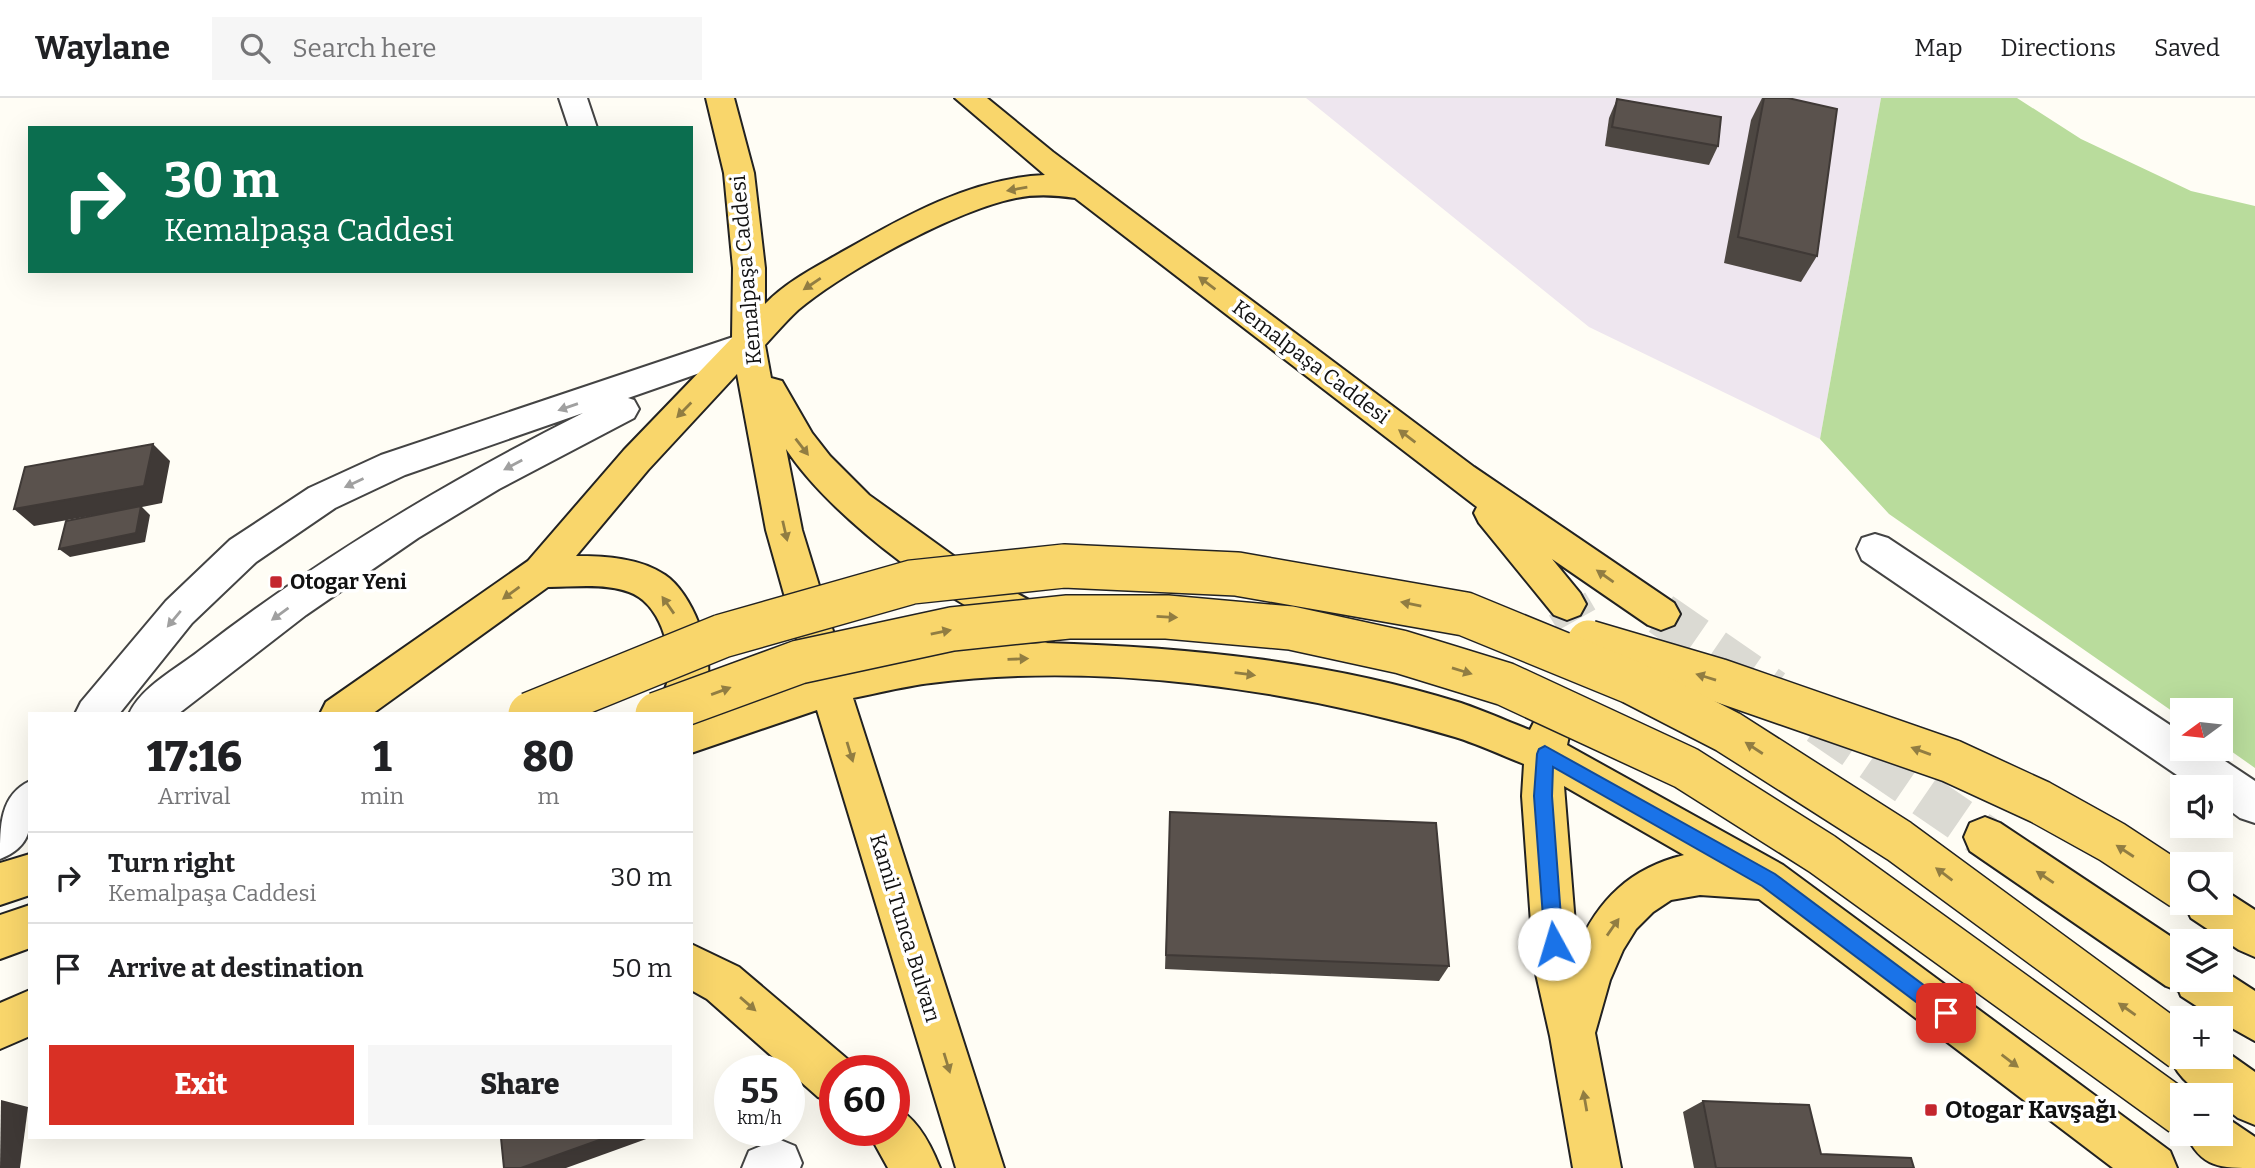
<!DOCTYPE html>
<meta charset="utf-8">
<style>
body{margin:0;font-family:Bitter,serif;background:#f6f6f6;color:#202124;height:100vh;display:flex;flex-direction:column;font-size:26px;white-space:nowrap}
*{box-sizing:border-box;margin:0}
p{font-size:23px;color:#757577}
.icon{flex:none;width:38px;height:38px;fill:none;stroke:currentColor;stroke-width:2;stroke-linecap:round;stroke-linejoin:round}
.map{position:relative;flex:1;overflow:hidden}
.details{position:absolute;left:28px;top:614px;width:665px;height:427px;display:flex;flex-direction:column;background:#fff;border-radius:0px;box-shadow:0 7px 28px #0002}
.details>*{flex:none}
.top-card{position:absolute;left:28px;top:28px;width:665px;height:147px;border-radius:0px;box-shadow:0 7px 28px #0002;background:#0b6e4f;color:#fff;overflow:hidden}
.needle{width:46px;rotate:255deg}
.fabs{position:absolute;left:2170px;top:600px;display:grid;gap:14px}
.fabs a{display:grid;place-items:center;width:63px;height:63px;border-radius:0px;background:#fff;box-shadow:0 7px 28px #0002;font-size:35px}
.speed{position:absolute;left:714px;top:957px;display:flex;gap:14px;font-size:35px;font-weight:700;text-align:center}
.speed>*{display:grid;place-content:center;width:91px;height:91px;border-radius:50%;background:#fff;box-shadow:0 7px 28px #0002;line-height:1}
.speed small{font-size:18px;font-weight:400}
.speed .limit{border:10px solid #d22;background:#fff;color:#111}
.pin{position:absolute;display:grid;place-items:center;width:60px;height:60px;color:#fff;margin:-30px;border-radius:14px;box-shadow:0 4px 10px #0006}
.me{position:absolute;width:77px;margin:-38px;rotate:354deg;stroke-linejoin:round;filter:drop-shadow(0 0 5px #0008)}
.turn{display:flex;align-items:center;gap:24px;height:147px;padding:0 21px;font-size:32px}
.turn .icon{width:91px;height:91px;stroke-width:2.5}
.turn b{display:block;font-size:49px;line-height:60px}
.eta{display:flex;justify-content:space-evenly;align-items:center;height:119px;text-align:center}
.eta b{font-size:42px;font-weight:800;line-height:49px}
.cta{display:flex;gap:14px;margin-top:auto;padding:14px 21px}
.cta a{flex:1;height:80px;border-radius:0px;background:#d93025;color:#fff;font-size:28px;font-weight:800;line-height:80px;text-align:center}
.cta a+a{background:#f6f6f6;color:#202124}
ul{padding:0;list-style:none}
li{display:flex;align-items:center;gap:21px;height:91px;padding:0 21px;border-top:2px solid #e0e0e0}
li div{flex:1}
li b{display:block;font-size:26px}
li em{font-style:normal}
header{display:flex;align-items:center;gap:42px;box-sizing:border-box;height:98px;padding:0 35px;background:#fff;border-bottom:2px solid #e0e0e0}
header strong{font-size:33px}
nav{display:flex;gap:38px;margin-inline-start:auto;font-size:24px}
.search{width:490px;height:63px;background:#f6f6f6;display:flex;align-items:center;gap:18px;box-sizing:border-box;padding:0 24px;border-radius:0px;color:#757577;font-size:26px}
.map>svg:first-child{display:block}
.industrial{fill:#eee6ef}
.forest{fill:#b9dc9c}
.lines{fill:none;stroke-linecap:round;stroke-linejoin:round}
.major-tunnel{stroke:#dbdad3;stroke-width:43;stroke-dasharray:43 21;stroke-linecap:butt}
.minor-casing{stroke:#444;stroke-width:4}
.major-casing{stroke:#222;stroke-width:4}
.minor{fill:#fff;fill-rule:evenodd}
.major{fill:#f9d66b;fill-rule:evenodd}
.major-bridge-casing{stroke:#222;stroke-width:46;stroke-linecap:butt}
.major-bridge{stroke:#f9d66b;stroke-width:43}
.wall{fill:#4d4742}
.shaded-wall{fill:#3f3936}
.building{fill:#5a524d;stroke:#3f3936;stroke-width:2}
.oneway{fill:#917d42}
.oneway2{fill:#a0a0a0}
.route{fill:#1a73e8;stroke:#114b97;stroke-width:2}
.poi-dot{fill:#c4262e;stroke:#fff;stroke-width:2.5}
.labels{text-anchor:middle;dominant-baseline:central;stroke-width:7;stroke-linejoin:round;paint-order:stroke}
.street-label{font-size:21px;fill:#111;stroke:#fff}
.poi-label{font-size:21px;font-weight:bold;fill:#111;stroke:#fff;text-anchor:start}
.near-poi-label{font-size:24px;font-weight:bold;fill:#111;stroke:#fff;text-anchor:start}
</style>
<header>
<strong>Waylane</strong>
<div class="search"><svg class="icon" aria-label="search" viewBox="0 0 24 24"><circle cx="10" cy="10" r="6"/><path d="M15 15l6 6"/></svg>Search here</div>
<nav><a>Map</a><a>Directions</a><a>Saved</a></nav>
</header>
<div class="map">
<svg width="2255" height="1070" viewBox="0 0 2255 1070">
<rect width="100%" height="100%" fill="#fffdf5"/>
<path class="industrial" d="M 1306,0 L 1881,0 L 1820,341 L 1589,229 Z"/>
<path class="forest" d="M 1881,0 L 2017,0 L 2081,41 L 2191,93 L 2255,108 L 2255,670 L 2221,646 L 2221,612 L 2182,612 L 2182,620 L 1889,416 L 1820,341 Z"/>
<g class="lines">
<g class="major-tunnel">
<path d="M 1661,516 L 1773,593"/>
<path d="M 1819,625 L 1985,739"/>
<path d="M 1551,629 C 1610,596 1599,556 1567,506"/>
</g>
<g class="minor-casing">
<g id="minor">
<path d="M 559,0 L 587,0 L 597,30 L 569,30 Z"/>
<path d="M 748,234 L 760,238 L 764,246 L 760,254 L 628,300 L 634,302 L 639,311 L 634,320 L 499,391 L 418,440 L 306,517 L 178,616 L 129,616 C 141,589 176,571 199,553 C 319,460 448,383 583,315 L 405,377 L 335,410 L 256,464 L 192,525 L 119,616 L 75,616 L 81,604 L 166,503 L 230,442 L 309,390 L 381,357 Z"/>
<path d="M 1875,436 L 1888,440 L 2182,635 L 2182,651 L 2207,651 L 2255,683 L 2255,725 L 2240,720 L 2221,706 L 2221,690 L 2196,690 L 1862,462 L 1857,451 L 1862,440 Z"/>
<path d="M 30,683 C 30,718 39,746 0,761 C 0,727 0,697 30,683 Z"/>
<path d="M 778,1041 L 795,1048 L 802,1065 L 800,1070 L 742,1070 L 749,1053 Z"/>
</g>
</g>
<g class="major-casing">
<g id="major">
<path d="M 706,0 L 734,0 L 754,75 L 765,170 L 765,206 C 786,184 814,170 840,155 C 903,119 971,80 1045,77 L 955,0 L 987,0 L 1053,54 L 1474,369 L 1674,505 L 1680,516 L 1674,527 L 1661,532 L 1648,527 L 1552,461 L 1580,495 L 1586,506 L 1580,517 L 1567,522 L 1554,517 L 1479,425 L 1474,415 L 1477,409 L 1075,100 C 1055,97 1036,96 1016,100 C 956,112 846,172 798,212 C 786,223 776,235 765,247 L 771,280 L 782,283 L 812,335 L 830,358 L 869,397 L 969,469 L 1058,518 L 1063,529 L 1058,540 L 1045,545 C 1185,549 1327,563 1461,605 C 1484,613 1507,623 1530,632 L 1536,620 L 1550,615 L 1564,620 L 1570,633 L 1567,647 L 1783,767 L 2170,1053 L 2177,1070 L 2113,1070 L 1759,801 L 1700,797 L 1671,802 L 1653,814 L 1636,831 L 1623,852 L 1610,882 L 1595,935 L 1621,1070 L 1573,1070 L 1550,938 L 1534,867 L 1522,698 L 1524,666 C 1501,657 1478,646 1455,639 C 1292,591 1101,563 931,585 C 905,588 879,595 853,600 L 1004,1070 L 956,1070 L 817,612 L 691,655 L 691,616 L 653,616 C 658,605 666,593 668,581 C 673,551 660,505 629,494 C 604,485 574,489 548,489 L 372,616 L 320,616 L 326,604 L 528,463 L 624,352 L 732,240 L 733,170 L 724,75 ZM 737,276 L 766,432 L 808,581 L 692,619 C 697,608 704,596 707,584 C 714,553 692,495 665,477 C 640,460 606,458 576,458 L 648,372 ZM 786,351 C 833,423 961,516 1042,545 L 931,551 L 844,569 L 802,432 ZM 1564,688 L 1684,757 C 1631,770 1598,801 1577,851 Z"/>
<path d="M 1985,719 L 2000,725 L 2182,846 L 2182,882 L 2221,882 L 2221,871 L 2255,893 L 2255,943 L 2221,924 L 2221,920 L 2215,920 L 2181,898 L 2179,893 L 2166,888 L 1970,753 L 1964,739 L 1970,725 Z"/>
<path d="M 30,756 L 30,797 L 0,807 L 0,765 Z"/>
<path d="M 2221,790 L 2255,812 L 2255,859 L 2239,852 L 2191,820 L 2184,805 L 2221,805 Z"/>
<path d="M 30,807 L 30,850 L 0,861 L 0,817 Z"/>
<path d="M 691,846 L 739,869 L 852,965 L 855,973 L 835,973 L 835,1005 L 818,999 L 707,901 L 691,892 Z"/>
<path d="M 30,892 L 30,938 L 0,951 L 0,905 Z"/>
<path d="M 2182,940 L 2182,959 L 2221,959 L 2221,950 L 2255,974 L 2255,1027 L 2238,1020 L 2221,1007 L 2221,998 C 2197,998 2178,980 2170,959 L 2177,943 Z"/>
<path d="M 894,1009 C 917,1019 931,1047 940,1070 L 888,1070 L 867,1032 L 894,1032 Z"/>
<path d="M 2221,1016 L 2255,1039 L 2255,1070 C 2221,1070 2201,1070 2186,1036 L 2221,1036 Z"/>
</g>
</g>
<use href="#minor" class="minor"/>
<use href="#major" class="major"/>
<g class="major-bridge-casing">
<g id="major-bridge">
<path d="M 1589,544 L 1718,582 L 1951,663 L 2040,704 L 2112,744 L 2182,790"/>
<path d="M 530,616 L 722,538 L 912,484 L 1064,468 L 1237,476 L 1465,516 L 1631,584 L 1728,634 L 1899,743 L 2182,951"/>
<path d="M 657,616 L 799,564 L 952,531 L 1068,519 L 1167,519 L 1291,530 L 1401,554 L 1505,586 L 1686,670 L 1822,756 L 2182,1016"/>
</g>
</g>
<use href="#major-bridge" class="major-bridge"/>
</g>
<g class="wall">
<path d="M 1762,0 L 1788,0 L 1817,158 L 1801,184 L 1724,165 L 1751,22 Z"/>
<path d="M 1617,1 L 1718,48 L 1709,67 L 1605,48 L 1609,20 Z"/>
<path d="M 1170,714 L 1449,868 L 1439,883 L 1165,871 Z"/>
<path d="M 1703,1003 L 1821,1056 L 1914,1070 L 1694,1070 L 1683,1014 Z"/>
</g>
<g class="shaded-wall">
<path d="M 153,346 L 170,363 L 162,405 L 142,409 L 150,417 L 145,444 L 70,459 L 59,451 L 140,409 L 34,428 L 14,411 Z"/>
<path d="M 1,1002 L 28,1009 L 20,1070 L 0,1070 Z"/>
<path d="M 605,1040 L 649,1040 L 566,1070 L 521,1070 Z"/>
</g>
<g class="building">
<path d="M 1764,0 L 1788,0 L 1837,11 L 1817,158 L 1738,139 Z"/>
<path d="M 1617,1 L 1721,19 L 1718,48 L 1612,29 Z"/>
<path d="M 153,346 L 144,388 L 14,411 L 25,369 Z"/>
<path d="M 141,408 L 136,435 L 59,451 L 66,423 Z"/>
<path d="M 1170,714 L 1436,725 L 1449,868 L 1166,857 Z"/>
<path d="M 1703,1003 L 1809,1007 L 1821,1056 L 1911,1060 L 1914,1070 L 1716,1070 Z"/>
<path d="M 501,1040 L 605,1040 L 521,1070 L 504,1070 Z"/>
</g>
<defs><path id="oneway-solid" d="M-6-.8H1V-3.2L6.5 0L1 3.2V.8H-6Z" transform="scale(1.75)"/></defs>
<g class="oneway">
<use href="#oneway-solid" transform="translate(1017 91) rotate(170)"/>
<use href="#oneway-solid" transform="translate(1207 185) rotate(-143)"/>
<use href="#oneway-solid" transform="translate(812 186) rotate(146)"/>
<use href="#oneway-solid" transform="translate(684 312) rotate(134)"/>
<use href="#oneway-solid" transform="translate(1407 338) rotate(-143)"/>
<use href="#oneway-solid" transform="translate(802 349) rotate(52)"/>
<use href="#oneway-solid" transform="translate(785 433) rotate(77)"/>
<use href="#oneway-solid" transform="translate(1605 478) rotate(-145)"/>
<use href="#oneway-solid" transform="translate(511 495) rotate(144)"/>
<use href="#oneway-solid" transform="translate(1411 506) rotate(-169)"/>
<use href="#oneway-solid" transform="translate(668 507) rotate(-125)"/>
<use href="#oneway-solid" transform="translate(1167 519) rotate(3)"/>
<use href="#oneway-solid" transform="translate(941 534) rotate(-12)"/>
<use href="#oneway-solid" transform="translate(1018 561) rotate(-2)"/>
<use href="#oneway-solid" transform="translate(1462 573) rotate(17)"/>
<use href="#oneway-solid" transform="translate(1245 576) rotate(7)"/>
<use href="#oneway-solid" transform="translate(1706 579) rotate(-163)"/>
<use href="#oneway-solid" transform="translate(721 593) rotate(-20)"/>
<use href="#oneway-solid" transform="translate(1754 650) rotate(-147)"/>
<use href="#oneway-solid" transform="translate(1921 653) rotate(-160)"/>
<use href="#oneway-solid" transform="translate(850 654) rotate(73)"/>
<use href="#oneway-solid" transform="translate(2125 753) rotate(-147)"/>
<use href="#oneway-solid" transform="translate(1944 776) rotate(-143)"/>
<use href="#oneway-solid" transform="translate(2045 779) rotate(-146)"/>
<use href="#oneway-solid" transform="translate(1613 829) rotate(-55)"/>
<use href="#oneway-solid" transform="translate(748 906) rotate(41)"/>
<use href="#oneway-solid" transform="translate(2127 911) rotate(-145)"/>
<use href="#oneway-solid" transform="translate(2010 963) rotate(37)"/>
<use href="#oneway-solid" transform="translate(947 965) rotate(73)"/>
<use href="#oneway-solid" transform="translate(1585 1003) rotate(-100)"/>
</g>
<g class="oneway2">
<use href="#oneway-solid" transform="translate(568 309) rotate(161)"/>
<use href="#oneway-solid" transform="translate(513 367) rotate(152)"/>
<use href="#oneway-solid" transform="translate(354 385) rotate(155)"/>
<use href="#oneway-solid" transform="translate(280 516) rotate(144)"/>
<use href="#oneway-solid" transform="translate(174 521) rotate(130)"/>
</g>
<path class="route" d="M 1545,648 L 1775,776 L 1953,909 L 1956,915 L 1953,922 L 1946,925 L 1940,922 L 1762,788 L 1553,669 L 1552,698 L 1563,846 L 1560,853 L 1554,855 L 1547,853 L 1545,846 L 1534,698 L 1537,656 L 1539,651 Z"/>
<g class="poi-dot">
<rect x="269" y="477" width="14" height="14" rx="3.5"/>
<rect x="1924" y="1005" width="14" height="14" rx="3.5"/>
</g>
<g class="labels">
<g class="street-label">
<text transform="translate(746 172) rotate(-95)">Kemalpaşa Caddesi</text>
<text transform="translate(1311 264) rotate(37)">Kemalpaşa Caddesi</text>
<text transform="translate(905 830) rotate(73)">Kamil Tunca Bulvarı</text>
</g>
<g class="poi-label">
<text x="290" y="484">Otogar Yeni</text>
</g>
<g class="near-poi-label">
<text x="1945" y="1012">Otogar Kavşağı</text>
</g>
</g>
</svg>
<div class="fabs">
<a><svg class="needle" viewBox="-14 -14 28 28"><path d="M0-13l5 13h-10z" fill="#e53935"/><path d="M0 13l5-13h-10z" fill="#757577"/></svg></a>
<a><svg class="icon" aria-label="sound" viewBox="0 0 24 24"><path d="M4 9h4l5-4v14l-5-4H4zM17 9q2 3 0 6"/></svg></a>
<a><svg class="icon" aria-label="search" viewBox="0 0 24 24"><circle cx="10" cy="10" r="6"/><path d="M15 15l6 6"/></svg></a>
<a><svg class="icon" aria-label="layers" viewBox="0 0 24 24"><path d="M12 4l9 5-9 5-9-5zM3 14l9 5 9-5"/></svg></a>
<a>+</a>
<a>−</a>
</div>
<div class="speed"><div>55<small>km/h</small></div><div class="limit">60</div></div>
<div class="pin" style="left:1946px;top:915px;background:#d93025"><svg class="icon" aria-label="arrive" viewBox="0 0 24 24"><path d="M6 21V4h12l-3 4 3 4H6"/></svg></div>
<svg class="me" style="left:1554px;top:846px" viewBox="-20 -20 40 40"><circle r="19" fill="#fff"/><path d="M0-13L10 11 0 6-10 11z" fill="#1a73e8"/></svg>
<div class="top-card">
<div class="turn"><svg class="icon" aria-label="right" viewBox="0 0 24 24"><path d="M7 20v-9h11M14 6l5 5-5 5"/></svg><div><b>30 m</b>Kemalpaşa Caddesi</div></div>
</div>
<section class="details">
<div class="eta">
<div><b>17:16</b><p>Arrival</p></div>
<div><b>1</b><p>min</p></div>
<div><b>80</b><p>m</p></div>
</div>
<ul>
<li><svg class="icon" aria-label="right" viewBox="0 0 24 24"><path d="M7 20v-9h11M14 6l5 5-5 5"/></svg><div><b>Turn right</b><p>Kemalpaşa Caddesi</p></div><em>30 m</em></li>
<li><svg class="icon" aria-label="arrive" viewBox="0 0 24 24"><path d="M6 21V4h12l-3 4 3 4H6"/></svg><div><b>Arrive at destination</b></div><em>50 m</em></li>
</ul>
<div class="cta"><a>Exit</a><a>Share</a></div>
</section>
</div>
